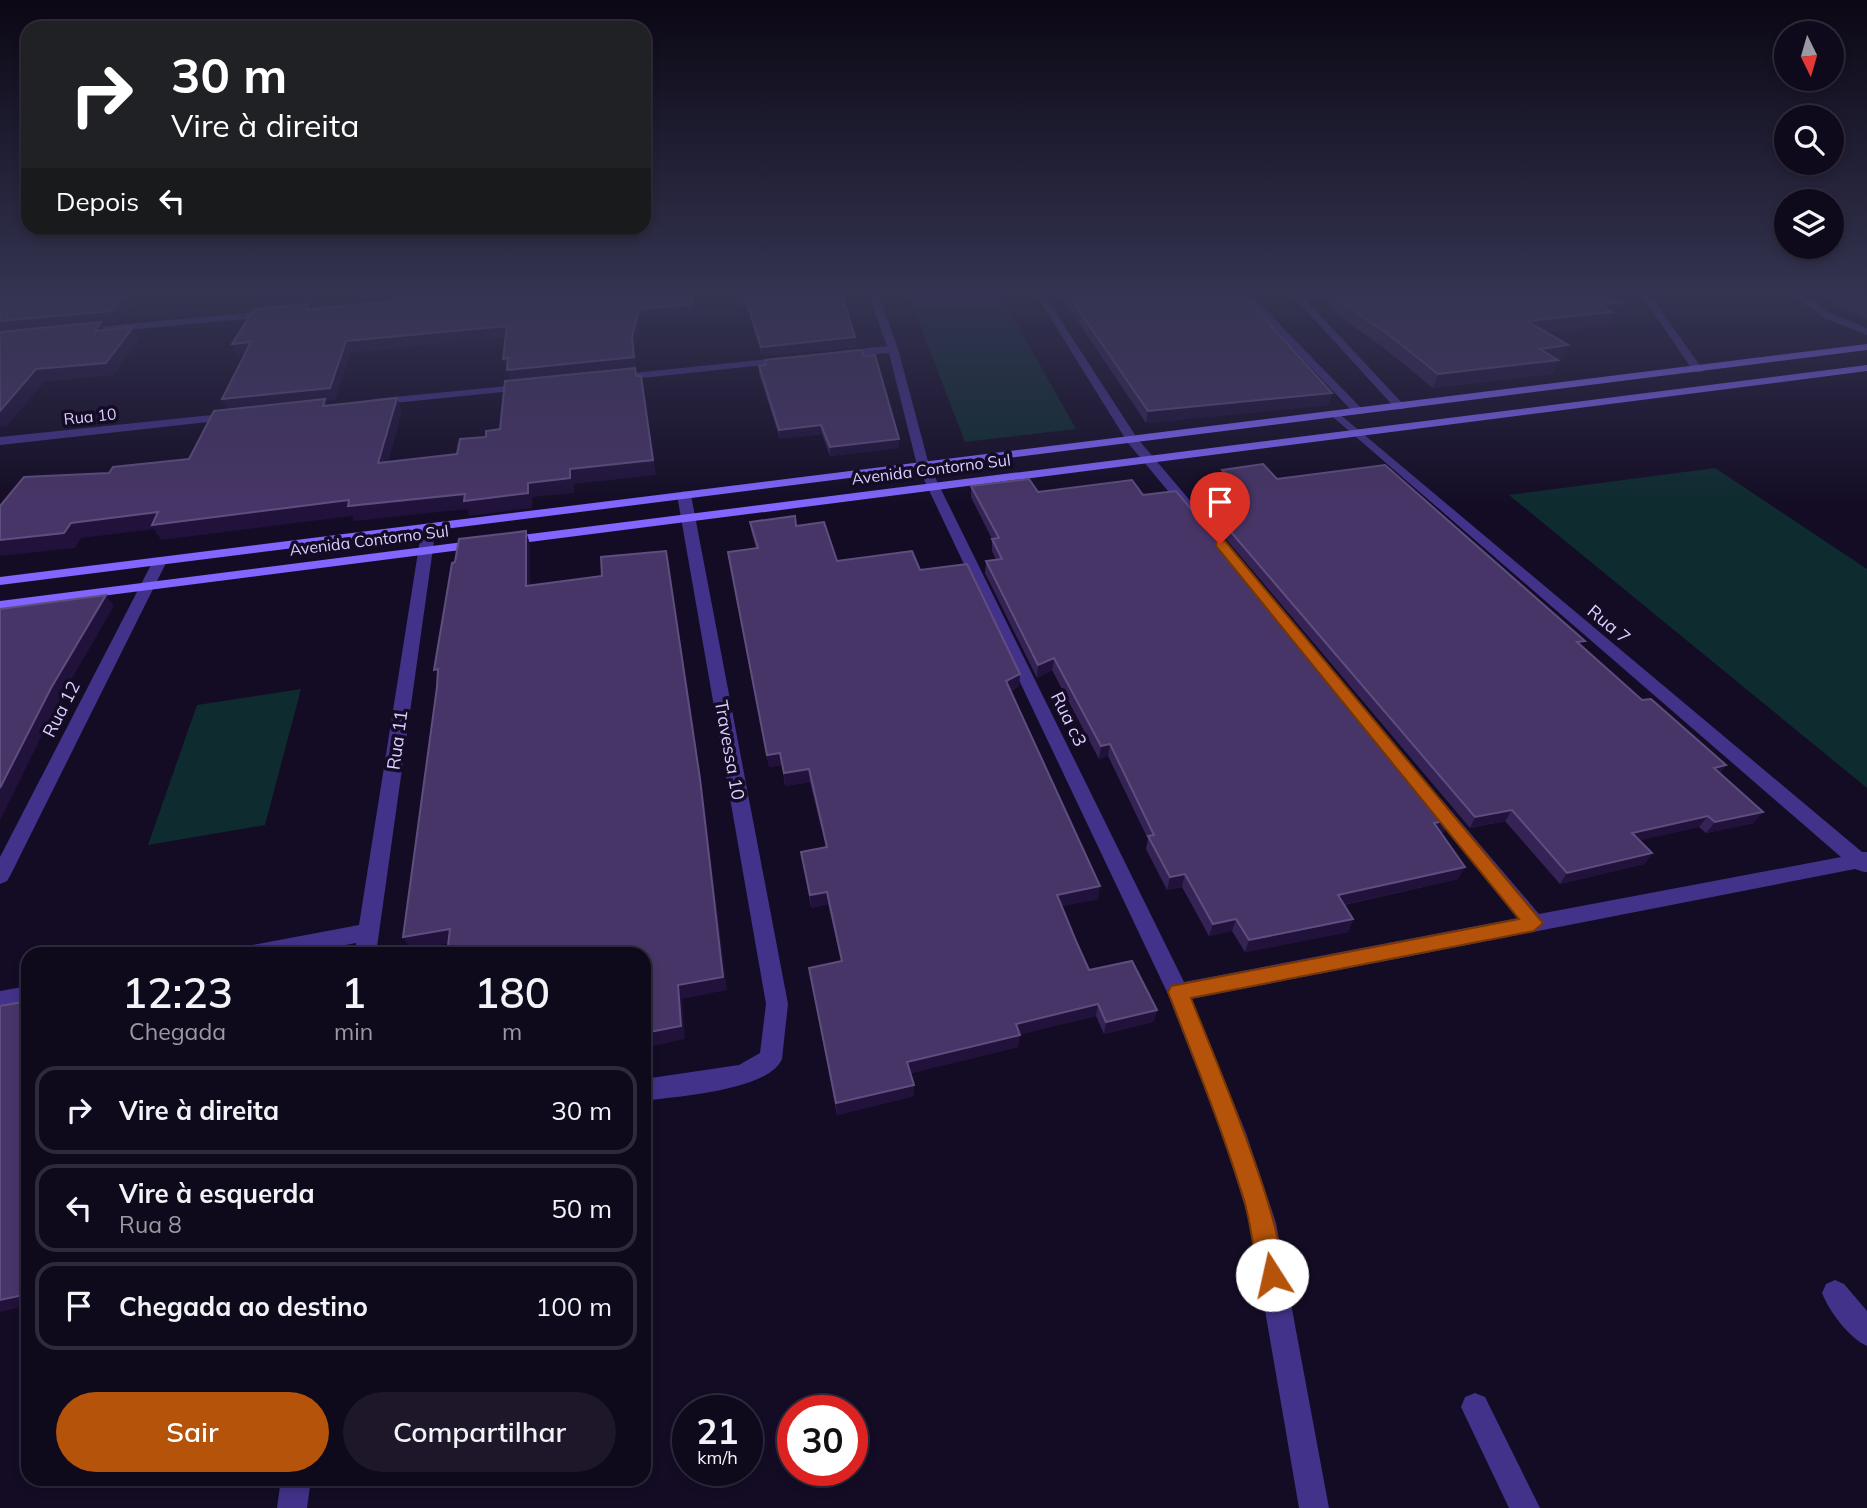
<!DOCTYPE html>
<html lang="pt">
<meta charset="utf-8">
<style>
body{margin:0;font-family:Mulish,sans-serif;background:#1d1729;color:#f1f3f6;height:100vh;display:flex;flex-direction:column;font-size:26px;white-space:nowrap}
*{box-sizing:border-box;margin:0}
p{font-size:23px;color:#9b9aa3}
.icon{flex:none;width:38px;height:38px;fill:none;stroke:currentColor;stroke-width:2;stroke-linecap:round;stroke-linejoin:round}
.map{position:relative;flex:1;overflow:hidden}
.panel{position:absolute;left:21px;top:947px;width:630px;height:539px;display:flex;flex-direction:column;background:#0f091c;border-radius:21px;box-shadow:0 4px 10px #0003,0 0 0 2px #2f2a3b}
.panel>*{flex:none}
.hud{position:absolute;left:21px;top:21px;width:630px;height:214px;border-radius:21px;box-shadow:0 4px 10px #0003,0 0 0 2px #2f2a3b;background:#202124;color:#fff;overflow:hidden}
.needle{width:46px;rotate:175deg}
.fabs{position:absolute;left:1774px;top:21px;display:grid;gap:14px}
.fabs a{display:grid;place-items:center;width:70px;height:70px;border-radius:50%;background:#0f091c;box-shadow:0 4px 10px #0003,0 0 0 2px #2f2a3b;font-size:35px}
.speed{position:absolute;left:672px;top:1395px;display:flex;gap:14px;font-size:35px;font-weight:700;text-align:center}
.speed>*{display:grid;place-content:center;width:91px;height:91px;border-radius:50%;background:#0f091c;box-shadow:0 4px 10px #0003,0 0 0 2px #2f2a3b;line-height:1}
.speed small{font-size:18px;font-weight:400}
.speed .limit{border:10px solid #d22;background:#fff;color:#111}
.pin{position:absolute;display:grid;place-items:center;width:60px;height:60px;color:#fff;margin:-72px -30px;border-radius:50% 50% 50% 0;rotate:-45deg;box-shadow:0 0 7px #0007}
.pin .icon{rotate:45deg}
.me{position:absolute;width:77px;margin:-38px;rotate:350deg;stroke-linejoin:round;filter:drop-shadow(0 0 5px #0008)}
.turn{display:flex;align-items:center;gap:24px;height:147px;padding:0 35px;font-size:32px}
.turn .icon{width:91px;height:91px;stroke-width:2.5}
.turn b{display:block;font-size:49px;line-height:60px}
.then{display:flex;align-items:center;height:66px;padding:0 35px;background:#0003;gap:14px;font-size:26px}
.eta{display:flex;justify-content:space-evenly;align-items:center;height:119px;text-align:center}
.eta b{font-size:42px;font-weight:600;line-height:49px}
.primary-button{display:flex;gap:14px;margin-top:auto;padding:14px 35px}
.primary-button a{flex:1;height:80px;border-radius:42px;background:#b45309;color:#fff;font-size:28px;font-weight:600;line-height:80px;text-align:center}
.primary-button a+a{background:#1d1729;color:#f1f3f6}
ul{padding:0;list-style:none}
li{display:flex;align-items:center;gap:21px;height:88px;margin:0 14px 10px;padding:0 21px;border:4px solid #2f2a3b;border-radius:21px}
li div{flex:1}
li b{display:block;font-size:26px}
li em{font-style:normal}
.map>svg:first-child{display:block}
.green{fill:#0e2b2f}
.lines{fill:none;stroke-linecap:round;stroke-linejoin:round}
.street{fill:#423289;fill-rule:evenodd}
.secondary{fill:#8266ff;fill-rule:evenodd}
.wall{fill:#352355}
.shaded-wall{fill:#20123a}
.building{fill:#473567;stroke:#5e4e7f;stroke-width:2}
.route{fill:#b45309;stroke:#753606;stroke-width:2}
.labels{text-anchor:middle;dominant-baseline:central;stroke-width:7;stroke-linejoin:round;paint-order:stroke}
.far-street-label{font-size:16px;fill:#dccfff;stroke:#140c25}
.street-label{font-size:18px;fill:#dccfff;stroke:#140c25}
</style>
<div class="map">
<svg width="1867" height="1508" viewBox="0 0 1867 1508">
<rect width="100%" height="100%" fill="#140c25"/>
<g class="green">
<path d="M 909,296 L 1001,296 L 1076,429 L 965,442 Z"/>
<path d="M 1715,468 L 1867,569 L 1867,788 L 1509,495 Z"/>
<path d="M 301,689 L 265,825 L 148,845 L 197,705 Z"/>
</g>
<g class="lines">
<g class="street">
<path d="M 433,296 L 464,296 L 459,299 L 83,334 L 78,331 L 83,328 Z"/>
<path d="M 869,296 L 879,296 L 898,349 L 929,465 L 1184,982 L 1518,918 L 1430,810 L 1427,805 L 1430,800 L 1442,800 L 1539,914 L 1841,857 L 1333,417 L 1333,413 L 1337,412 L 1862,852 L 1867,852 L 1867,872 L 1864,872 L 1855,869 L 1191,999 L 1246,1133 L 1276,1223 L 1329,1508 L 1299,1508 L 1250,1223 L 1222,1133 L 1167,992 L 917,465 L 889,353 L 840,357 L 835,354 L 840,351 L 887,346 Z"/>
<path d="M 1037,296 L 1045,296 L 1137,438 L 1265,589 L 1265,595 L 1255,595 L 1128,443 Z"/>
<path d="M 1243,296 L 1252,296 L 1363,410 L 1363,414 L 1355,414 Z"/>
<path d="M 1293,296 L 1302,296 L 1404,405 L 1404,409 L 1396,409 Z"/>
<path d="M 1642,296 L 1651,296 L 1703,370 L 1702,372 L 1694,372 Z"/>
<path d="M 1795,296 L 1806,296 L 1832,314 L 1867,328 L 1867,335 L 1824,318 Z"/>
<path d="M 788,357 L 792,358 L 792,362 L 614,381 L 608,378 L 614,375 Z"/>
<path d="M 527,384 L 531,385 L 531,389 L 374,405 L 368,402 L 374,399 Z"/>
<path d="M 231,413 L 237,417 L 235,419 L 0,445 L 0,437 Z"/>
<path d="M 684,491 L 691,495 L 788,1004 L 782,1059 C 768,1091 677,1096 644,1101 L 644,1079 L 739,1065 L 760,1053 L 766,1004 L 677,495 Z"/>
<path d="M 429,523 L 436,527 L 376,954 L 355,954 L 356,943 L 299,954 L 242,954 L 245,948 L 252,945 L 359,925 L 422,527 Z"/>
<path d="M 160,557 L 167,561 L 10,876 L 7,881 L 0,884 L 0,857 L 153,561 Z"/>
<path d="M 28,986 L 28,1004 L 0,1009 L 0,991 Z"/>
<path d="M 1835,1280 L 1844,1284 L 1867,1311 L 1867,1346 C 1849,1338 1829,1311 1822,1293 L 1826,1284 Z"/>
<path d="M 1475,1393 L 1485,1397 L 1540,1508 L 1509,1508 L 1461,1407 L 1465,1397 Z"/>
<path d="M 281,1479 L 311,1479 L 307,1508 L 277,1508 Z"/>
</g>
<g class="secondary">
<path d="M 1867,344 L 1867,350 L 0,585 L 0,577 Z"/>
<path d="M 1867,365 L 1867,371 L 507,545 L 500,541 L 507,537 Z"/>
<path d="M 479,540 L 486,544 L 484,547 L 0,609 L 0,601 Z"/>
</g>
</g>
<g class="wall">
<path d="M 735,296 L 842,296 L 855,337 L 856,347 L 762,356 L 748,311 L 740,311 Z"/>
<path d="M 1061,296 L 1244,296 L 1332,393 L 1328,405 L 1146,423 Z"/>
<path d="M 1310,296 L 1611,296 L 1623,302 L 1618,316 L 1610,316 L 1606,325 L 1545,332 L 1568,345 L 1562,359 L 1557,360 L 1558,360 L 1552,374 L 1433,388 L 1384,348 L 1328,308 L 1330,298 L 1315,299 Z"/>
<path d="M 1828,296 L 1867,296 L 1867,319 L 1826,300 Z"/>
<path d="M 765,360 L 899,439 L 899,448 L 830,456 L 822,434 L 780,439 L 759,374 L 759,366 L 765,366 Z"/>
<path d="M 1222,470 L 1277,479 L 1582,646 L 1642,700 L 1726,765 L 1720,773 L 1754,823 L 1706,833 L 1699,827 L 1639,840 L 1652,853 L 1644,864 L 1560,884 L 1505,821 L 1470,828 L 1193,500 L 1195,490 L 1226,486 L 1220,480 Z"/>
<path d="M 971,486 L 1038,492 L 1143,495 L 1444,832 L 1441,833 L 1458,879 L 1344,905 L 1353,919 L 1348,932 L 1245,952 L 1232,931 L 1209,936 L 1182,887 L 1167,890 L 1146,849 L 1148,839 L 1108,756 L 1099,759 L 1052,670 L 1037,678 L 985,573 L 986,561 L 996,560 L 992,551 L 992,539 L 971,497 Z"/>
<path d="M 750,522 L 796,526 L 837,561 L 920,570 L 1020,674 L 1019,686 L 1011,691 L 1098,899 L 1061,906 L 1089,970 L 1157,1010 L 1153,1022 L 1104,1034 L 1096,1016 L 1019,1034 L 1018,1047 L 911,1073 L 914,1085 L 914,1096 L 837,1115 L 809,968 L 841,961 L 828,904 L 811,908 L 801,852 L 826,847 L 810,782 L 785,786 L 782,765 L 769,767 L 730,564 L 756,548 L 752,534 Z"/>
</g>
<g class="shaded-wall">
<path d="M 123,296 L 131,296 L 134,302 L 117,323 L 102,324 L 108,335 L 0,334 L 0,321 Z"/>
<path d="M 260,296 L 324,296 L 320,304 L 309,305 L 314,315 L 266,309 Z"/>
<path d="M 739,302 L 747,302 L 748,311 L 740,311 Z"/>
<path d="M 1623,302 L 1618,316 L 1610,316 L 1606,325 L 1522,334 L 1527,321 L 1599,305 Z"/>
<path d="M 693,304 L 695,315 L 641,320 L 634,348 L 636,369 L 635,369 L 638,382 L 511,382 L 503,359 L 632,337 L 639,309 Z"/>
<path d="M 507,326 L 511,337 L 351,353 L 335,400 L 326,401 L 331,413 L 228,411 L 222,399 L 346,341 Z"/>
<path d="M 133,327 L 139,340 L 114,375 L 44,382 L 6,427 L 0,427 L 0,411 L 36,369 Z"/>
<path d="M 855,337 L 856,347 L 762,356 L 761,347 Z"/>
<path d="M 251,342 L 256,353 L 237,355 L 232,344 Z"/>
<path d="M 1568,345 L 1562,359 L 1534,363 L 1540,349 Z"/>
<path d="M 1558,360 L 1552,374 L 1433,388 L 1438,374 Z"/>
<path d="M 641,376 L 656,475 L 574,484 L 574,493 L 533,497 L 532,508 L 469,516 L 467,509 L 354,521 L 352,516 L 161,540 L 154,529 L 81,538 L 75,548 L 0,556 L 0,540 L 71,523 L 158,512 L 349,500 L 528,483 L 570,469 Z"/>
<path d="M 1332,393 L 1328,405 L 1146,423 L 1148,411 Z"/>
<path d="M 397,398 L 402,412 L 384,477 L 378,463 Z"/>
<path d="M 821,425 L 822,434 L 780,439 L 779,430 Z"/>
<path d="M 899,439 L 899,448 L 830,456 L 830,447 Z"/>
<path d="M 526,531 L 530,544 L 530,600 L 526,586 Z"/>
<path d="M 666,551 L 703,793 L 727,990 L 682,999 L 685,1039 L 644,1048 Z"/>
<path d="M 106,595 L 114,606 L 60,699 L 0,820 L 0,788 L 51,688 Z"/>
<path d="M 1054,658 L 1052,670 L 1037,678 L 1038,665 Z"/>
<path d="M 1020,674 L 1019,686 L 1006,693 L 1006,681 Z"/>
<path d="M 1110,744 L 1108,756 L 1099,759 L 1101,746 Z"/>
<path d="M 780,753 L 782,765 L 769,767 L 767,755 Z"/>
<path d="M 1726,765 L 1718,776 L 1714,768 Z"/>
<path d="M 809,769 L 810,782 L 785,786 L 784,773 Z"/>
<path d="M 1512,810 L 1505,821 L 1470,828 L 1475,817 Z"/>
<path d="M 1763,812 L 1754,823 L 1706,833 L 1715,822 Z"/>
<path d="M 1708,816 L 1699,827 L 1624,844 L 1632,833 Z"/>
<path d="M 1451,820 L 1444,832 L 1427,835 L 1434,823 Z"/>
<path d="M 1652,853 L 1644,864 L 1560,884 L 1567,873 Z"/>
<path d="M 1465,867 L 1458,879 L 1333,907 L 1338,895 Z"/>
<path d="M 1185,874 L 1182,887 L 1167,890 L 1170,877 Z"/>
<path d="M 1100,886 L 1098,899 L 1055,908 L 1057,895 Z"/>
<path d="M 827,892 L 828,904 L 811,908 L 810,895 Z"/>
<path d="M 1236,919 L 1232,931 L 1209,936 L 1213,924 Z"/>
<path d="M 1353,919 L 1348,932 L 1245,952 L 1249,940 Z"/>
<path d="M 450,929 L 457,942 L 411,951 L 403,937 Z"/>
<path d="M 1098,1004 L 1096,1016 L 1015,1036 L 1016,1024 Z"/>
<path d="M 1157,1010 L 1153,1022 L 1104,1034 L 1106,1022 Z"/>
<path d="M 1020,1035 L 1018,1047 L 908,1074 L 907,1062 Z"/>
<path d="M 914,1085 L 914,1096 L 837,1115 L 836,1103 Z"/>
<path d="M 28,1294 L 28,1305 L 0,1312 L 0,1300 Z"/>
</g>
<g class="building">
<path d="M 0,296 L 123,296 L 111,311 L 0,321 Z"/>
<path d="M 401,296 L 691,296 L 693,304 L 639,309 L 632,337 L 634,357 L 507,370 L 508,358 L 503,359 L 507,326 L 346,341 L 330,388 L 222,399 L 251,342 L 232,344 L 254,309 L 309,304 L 306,310 L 389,302 L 391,297 Z"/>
<path d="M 736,296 L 842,296 L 855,337 L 761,347 L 747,302 L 739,302 Z"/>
<path d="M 1069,296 L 1244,296 L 1332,393 L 1148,411 Z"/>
<path d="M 1331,296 L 1611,296 L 1623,302 L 1599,305 L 1612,312 L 1527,321 L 1568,345 L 1540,349 L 1558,360 L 1438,374 L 1388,334 Z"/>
<path d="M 101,322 L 95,331 L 133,327 L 106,363 L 36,369 L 0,411 L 0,332 Z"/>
<path d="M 861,350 L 864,356 L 875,355 L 899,439 L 830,447 L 821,425 L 779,430 L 759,366 L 766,365 L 765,360 Z"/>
<path d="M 635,368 L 636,376 L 641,376 L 653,460 L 570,469 L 570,478 L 528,483 L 528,493 L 464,501 L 465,494 L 348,506 L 349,500 L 152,525 L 158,512 L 71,523 L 64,533 L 0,540 L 0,506 L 24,477 L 109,473 L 113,467 L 189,459 L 214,411 L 325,399 L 323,406 L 397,398 L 378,463 L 457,454 L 460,439 L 486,437 L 486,431 L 500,429 L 505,381 Z"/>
<path d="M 1263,464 L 1277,479 L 1385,465 L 1585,641 L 1577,642 L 1642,700 L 1651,699 L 1726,765 L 1714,768 L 1763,812 L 1715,822 L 1708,816 L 1632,833 L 1652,853 L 1567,873 L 1512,810 L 1475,817 L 1195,490 L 1236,485 L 1222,470 Z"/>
<path d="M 1029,479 L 1038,492 L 1132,480 L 1143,495 L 1176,491 L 1451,820 L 1434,823 L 1465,867 L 1338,895 L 1353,919 L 1249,940 L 1236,919 L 1213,924 L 1185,874 L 1170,877 L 1148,836 L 1154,835 L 1110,744 L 1101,746 L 1054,658 L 1038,665 L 986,561 L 1002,559 L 992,539 L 999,538 L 971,486 Z"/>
<path d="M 795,516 L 796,526 L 824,522 L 837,561 L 912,551 L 920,570 L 967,564 L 1020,674 L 1006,681 L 1100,886 L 1057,895 L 1076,941 L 1089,970 L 1132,961 L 1157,1010 L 1106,1022 L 1098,1004 L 1016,1024 L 1020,1035 L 907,1062 L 914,1085 L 836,1103 L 809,968 L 842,961 L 827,892 L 810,895 L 801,852 L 827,847 L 809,769 L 784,773 L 780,753 L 767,755 L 728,552 L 758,548 L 750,522 Z"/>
<path d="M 526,531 L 526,586 L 602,576 L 601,557 L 666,551 L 700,779 L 723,977 L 678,985 L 681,1026 L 644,1033 L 644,954 L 447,954 L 450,929 L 403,937 L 437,687 L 438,669 L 434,670 L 452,563 L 455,562 L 459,539 Z"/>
<path d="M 106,595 L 51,688 L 0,788 L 0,609 Z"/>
<path d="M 28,1001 L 28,1294 L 0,1300 L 0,1006 Z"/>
</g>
<linearGradient id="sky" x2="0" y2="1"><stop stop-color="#0b0714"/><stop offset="0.58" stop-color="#343451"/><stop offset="1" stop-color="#343451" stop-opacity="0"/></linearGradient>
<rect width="1867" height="507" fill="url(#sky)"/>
<path class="route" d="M 1220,540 L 1225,541 L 1543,923 L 1534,931 L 1191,998 C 1209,1045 1296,1245 1280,1283 L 1272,1287 L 1263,1283 C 1253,1257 1252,1227 1244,1200 C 1222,1129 1195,1061 1168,992 L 1171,986 L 1519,919 L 1216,546 L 1216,541 Z"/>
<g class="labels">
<g class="far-street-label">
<text transform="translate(90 416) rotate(-6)">Rua 10</text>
<text transform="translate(931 469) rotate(-7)">Avenida Contorno Sul</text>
<text transform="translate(369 540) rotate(-7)">Avenida Contorno Sul</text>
</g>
<g class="street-label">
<text transform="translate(1609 624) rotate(40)">Rua 7</text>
<text transform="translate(61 709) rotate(-63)">Rua 12</text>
<text transform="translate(1069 719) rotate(64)">Rua c3</text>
<text transform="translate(397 740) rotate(-82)">Rua 11</text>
<text transform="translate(730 750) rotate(80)">Travessa 10</text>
</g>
</g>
</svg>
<div class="fabs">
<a><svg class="needle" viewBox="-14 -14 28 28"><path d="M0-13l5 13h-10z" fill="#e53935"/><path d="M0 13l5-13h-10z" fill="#9b9aa3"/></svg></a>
<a><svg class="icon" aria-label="search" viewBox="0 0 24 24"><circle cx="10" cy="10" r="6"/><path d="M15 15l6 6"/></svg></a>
<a><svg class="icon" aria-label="layers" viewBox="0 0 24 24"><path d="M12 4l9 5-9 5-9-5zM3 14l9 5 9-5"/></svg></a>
</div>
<div class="speed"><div>21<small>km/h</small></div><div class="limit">30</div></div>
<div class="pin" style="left:1220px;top:544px;background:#d93025"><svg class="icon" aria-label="arrive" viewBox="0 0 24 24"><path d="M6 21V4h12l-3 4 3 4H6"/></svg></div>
<svg class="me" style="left:1272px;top:1275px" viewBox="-20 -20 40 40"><circle r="19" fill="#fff"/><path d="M0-13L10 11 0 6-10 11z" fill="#b45309"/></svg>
<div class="hud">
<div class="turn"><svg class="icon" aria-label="right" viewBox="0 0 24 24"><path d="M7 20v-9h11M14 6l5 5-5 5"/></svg><div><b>30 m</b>Vire à direita</div></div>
<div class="then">Depois<svg class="icon" aria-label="left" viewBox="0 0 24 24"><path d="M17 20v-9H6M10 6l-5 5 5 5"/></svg></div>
</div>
<section class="panel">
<div class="eta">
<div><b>12:23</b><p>Chegada</p></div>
<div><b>1</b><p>min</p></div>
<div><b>180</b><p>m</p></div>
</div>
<ul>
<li><svg class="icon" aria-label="right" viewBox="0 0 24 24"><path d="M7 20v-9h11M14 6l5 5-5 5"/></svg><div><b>Vire à direita</b></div><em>30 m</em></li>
<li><svg class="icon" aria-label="left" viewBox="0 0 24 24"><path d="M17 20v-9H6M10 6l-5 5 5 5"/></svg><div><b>Vire à esquerda</b><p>Rua 8</p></div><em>50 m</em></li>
<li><svg class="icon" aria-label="arrive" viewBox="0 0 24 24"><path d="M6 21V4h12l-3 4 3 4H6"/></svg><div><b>Chegada ao destino</b></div><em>100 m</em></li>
</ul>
<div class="primary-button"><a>Sair</a><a>Compartilhar</a></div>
</section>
</div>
